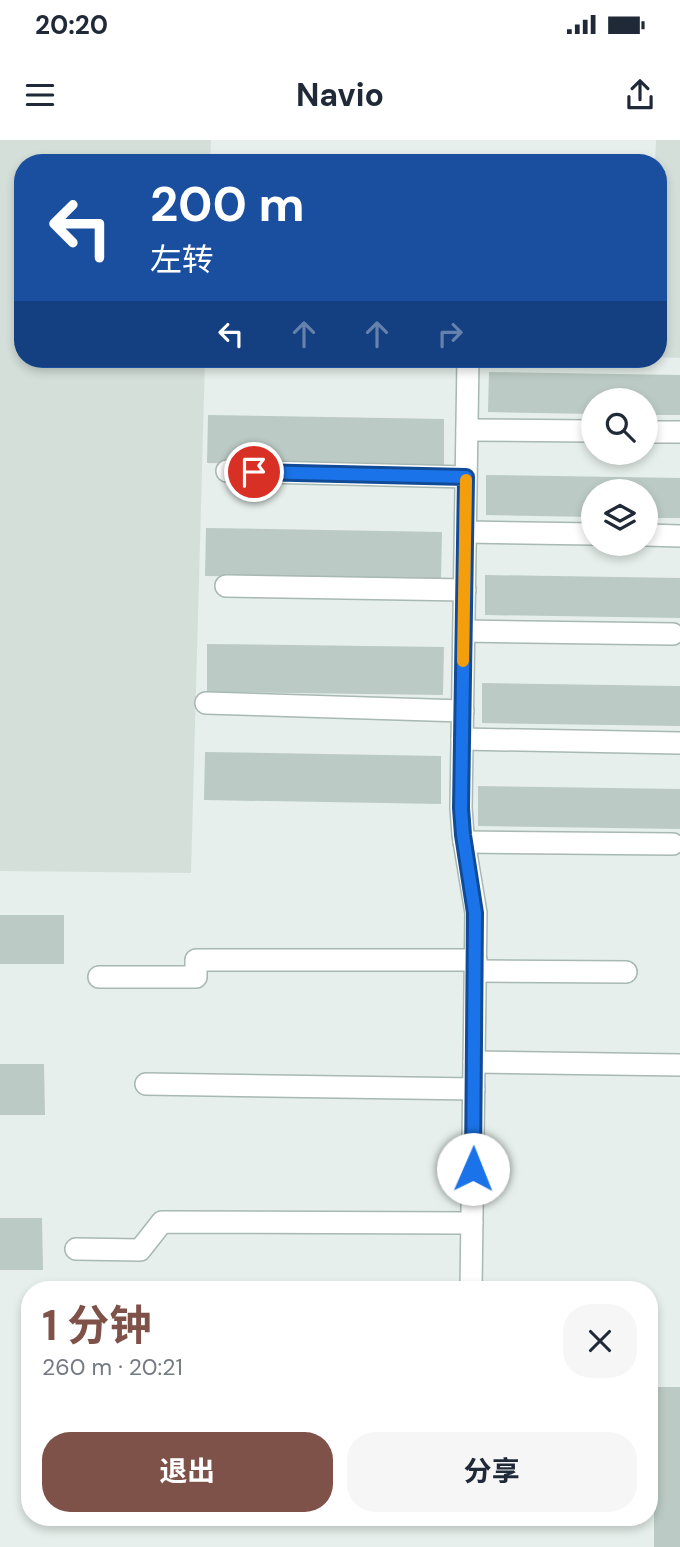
<!DOCTYPE html>
<html lang="zh">
<meta charset="utf-8">
<style>
body{margin:0;font-family:"DM Sans","Noto Sans SC",sans-serif;background:#f6f6f7;color:#1f2937;height:100vh;display:flex;flex-direction:column;font-size:26px;white-space:nowrap}
*{box-sizing:border-box;margin:0}
p{font-size:23px;color:#747a83}
.icon{flex:none;width:38px;height:38px;fill:none;stroke:currentColor;stroke-width:2;stroke-linecap:round;stroke-linejoin:round}
.map{position:relative;flex:1;overflow:hidden}
.sheet{position:absolute;left:21px;top:1141px;width:637px;height:245px;display:flex;flex-direction:column;background:#fff;border-radius:28px;box-shadow:0 4px 10px #0003}
.sheet>*{flex:none}
.hud{position:absolute;left:14px;top:14px;width:653px;height:214px;border-radius:28px;box-shadow:0 4px 10px #0003;background:#1a4fa0;color:#fff;overflow:hidden}
.controls{position:absolute;left:581px;top:248px;display:grid;gap:14px}
.controls a{display:grid;place-items:center;width:77px;height:77px;border-radius:50%;background:#fff;box-shadow:0 4px 10px #0003;font-size:35px}
.pin{position:absolute;display:grid;place-items:center;width:60px;height:60px;color:#fff;margin:-30px;border:4px solid #fff;border-radius:50%;box-shadow:0 2px 7px #0007}
.me{position:absolute;width:77px;margin:-38px;rotate:1deg;stroke-linejoin:round;filter:drop-shadow(0 0 5px #0008)}
.turn{display:flex;align-items:center;gap:24px;height:147px;padding:0 21px;font-size:32px}
.turn .icon{width:91px;height:91px;stroke-width:2.5}
.turn b{display:block;font-size:49px;line-height:60px}
.lanes{display:flex;align-items:center;height:66px;padding:0 21px;background:#0003;justify-content:center;gap:35px;direction:ltr}
.lanes .off{opacity:.35}
.round{display:grid;place-items:center;flex:none;width:74px;height:74px;border-radius:28px;background:#f6f6f7}
.headline{display:flex;align-items:center;justify-content:space-between;height:119px;padding:0 21px}
h1{font-size:42px;font-weight:700;line-height:52px;color:#7f5249}
.cta{display:flex;gap:14px;margin-top:auto;padding:14px 21px}
.cta a{flex:1;height:80px;border-radius:28px;background:#7f5249;color:#fff;font-size:28px;font-weight:700;line-height:80px;text-align:center}
.cta a+a{background:#f6f6f7;color:#1f2937}
.status{display:flex;justify-content:space-between;align-items:center;height:49px;padding:0 35px;background:#fff;direction:ltr}
.status svg{height:19px;fill:currentColor}
header{display:flex;justify-content:space-between;align-items:center;height:91px;padding:0 21px;background:#fff;font-size:32px;font-weight:700}
.map>svg:first-child{display:block}
.built{fill:#d4dfda}
.building{fill:#bbcac4}
.lines{fill:none;stroke-linecap:round;stroke-linejoin:round}
.minor-casing{stroke:#a8b8b2;stroke-width:24}
.minor{stroke:#fff;stroke-width:21}
.route-casing{stroke:#114b97;stroke-width:18}
.route{stroke:#1a73e8;stroke-width:12}
.slow{stroke:#f59e0b;stroke-width:12}
</style>
<div class="status"><b>20:20</b><svg viewBox="0 0 49 12"><path d="M0 12V9h3v3zM5 12V6h3v6zM10 12V3h3v9zM15 12V0h3v12zM26 1h20v11H26zM47 4h2v5h-2z"/></svg></div>
<header><svg class="icon" aria-label="menu" viewBox="0 0 24 24"><path d="M4 6h16M4 12h16M4 18h16"/></svg>Navio<svg class="icon" aria-label="share" viewBox="0 0 24 24"><path d="M12 15V3M7 8l5-5 5 5M5 13v7h14v-7"/></svg></header>
<div class="map">
<svg width="680" height="1407" viewBox="0 0 680 1407">
<rect width="100%" height="100%" fill="#e6efeb"/>
<g class="built">
<path d="M 0,0 L 211,0 L 210,23 L 23,23 L 23,219 L 205,219 L 191,733 L 0,731 Z"/>
<path d="M 656,0 L 680,0 L 680,218 L 658,217 L 658,23 L 655,23 Z"/>
</g>
<g class="building">
<path d="M 489,232 L 680,235 L 680,275 L 646,275 L 646,261 L 593,261 L 593,274 L 488,272 Z"/>
<path d="M 208,275 L 444,279 L 444,326 L 207,323 Z"/>
<path d="M 486,335 L 680,338 L 680,378 L 646,378 L 646,352 L 593,352 L 593,377 L 486,375 Z"/>
<path d="M 206,388 L 442,392 L 441,439 L 205,436 Z"/>
<path d="M 485,435 L 680,438 L 680,478 L 485,475 Z"/>
<path d="M 207,504 L 444,507 L 443,555 L 207,552 Z"/>
<path d="M 482,543 L 680,546 L 680,586 L 482,583 Z"/>
<path d="M 205,612 L 441,616 L 441,664 L 204,660 Z"/>
<path d="M 478,646 L 680,649 L 680,689 L 478,686 Z"/>
<rect x="0" y="775" width="64" height="49"/>
<path d="M 0,924 L 44,924 L 45,975 L 0,975 Z"/>
<path d="M 0,1078 L 42,1078 L 43,1130 L 0,1130 Z"/>
<path d="M 655,1247 L 680,1247 L 680,1407 L 654,1407 L 654,1339 L 649,1339 L 649,1289 L 656,1289 Z"/>
</g>
<g class="lines">
<g class="minor-casing">
<g id="minor">
<path d="M 468,219 L 461,668 L 463,695 L 476,773 L 471,1150"/>
<path d="M 467,290 L 593,291"/>
<path d="M 646,292 L 679,292"/>
<path d="M 227,331 L 466,337"/>
<path d="M 466,392 L 593,394"/>
<path d="M 646,395 L 680,396"/>
<path d="M 226,446 L 465,450"/>
<path d="M 464,491 L 673,494"/>
<path d="M 206,563 L 463,571"/>
<path d="M 462,599 L 680,603"/>
<path d="M 464,702 L 673,704"/>
<path d="M 476,831 L 626,832"/>
<path d="M 99,837 L 196,837 L 196,820 L 476,820"/>
<path d="M 474,922 L 680,925"/>
<path d="M 146,944 L 474,949"/>
<path d="M 76,1109 L 140,1110 L 162,1082 L 472,1083"/>
</g>
</g>
<use href="#minor" class="minor"/>
</g>
<g class="lines">
<g class="route-casing">
<path id="route" d="M 254,332 L 466,337 L 461,668 L 463,695 L 475,773 L 473,1029"/>
</g>
<use href="#route" class="route"/>
<path class="slow" d="M 463,521 L 466,340"/>
</g>
</svg>
<div class="controls">
<a><svg class="icon" aria-label="search" viewBox="0 0 24 24"><circle cx="10" cy="10" r="6"/><path d="M15 15l6 6"/></svg></a>
<a><svg class="icon" aria-label="layers" viewBox="0 0 24 24"><path d="M12 4l9 5-9 5-9-5zM3 14l9 5 9-5"/></svg></a>
</div>
<div class="pin" style="left:254px;top:332px;background:#d93025"><svg class="icon" aria-label="arrive" viewBox="0 0 24 24"><path d="M6 21V4h12l-3 4 3 4H6"/></svg></div>
<svg class="me" style="left:473px;top:1029px" viewBox="-20 -20 40 40"><circle r="19" fill="#fff"/><path d="M0-13L10 11 0 6-10 11z" fill="#1a73e8"/></svg>
<div class="hud">
<div class="turn"><svg class="icon" aria-label="left" viewBox="0 0 24 24"><path d="M17 20v-9H6M10 6l-5 5 5 5"/></svg><div><b>200 m</b>左转</div></div>
<div class="lanes"><svg class="icon" aria-label="left" viewBox="0 0 24 24"><path d="M17 20v-9H6M10 6l-5 5 5 5"/></svg><svg class="icon off" aria-label="ahead" viewBox="0 0 24 24"><path d="M12 20V5M6 11l6-6 6 6"/></svg><svg class="icon off" aria-label="ahead" viewBox="0 0 24 24"><path d="M12 20V5M6 11l6-6 6 6"/></svg><svg class="icon off" aria-label="right" viewBox="0 0 24 24"><path d="M7 20v-9h11M14 6l5 5-5 5"/></svg></div>
</div>
<section class="sheet">
<div class="headline"><div><h1>1 分钟</h1><p>260 m · 20:21</p></div><a class="round"><svg class="icon" aria-label="close" viewBox="0 0 24 24"><path d="M6 6l12 12M18 6L6 18"/></svg></a></div>
<div class="cta"><a>退出</a><a>分享</a></div>
</section>
</div>
